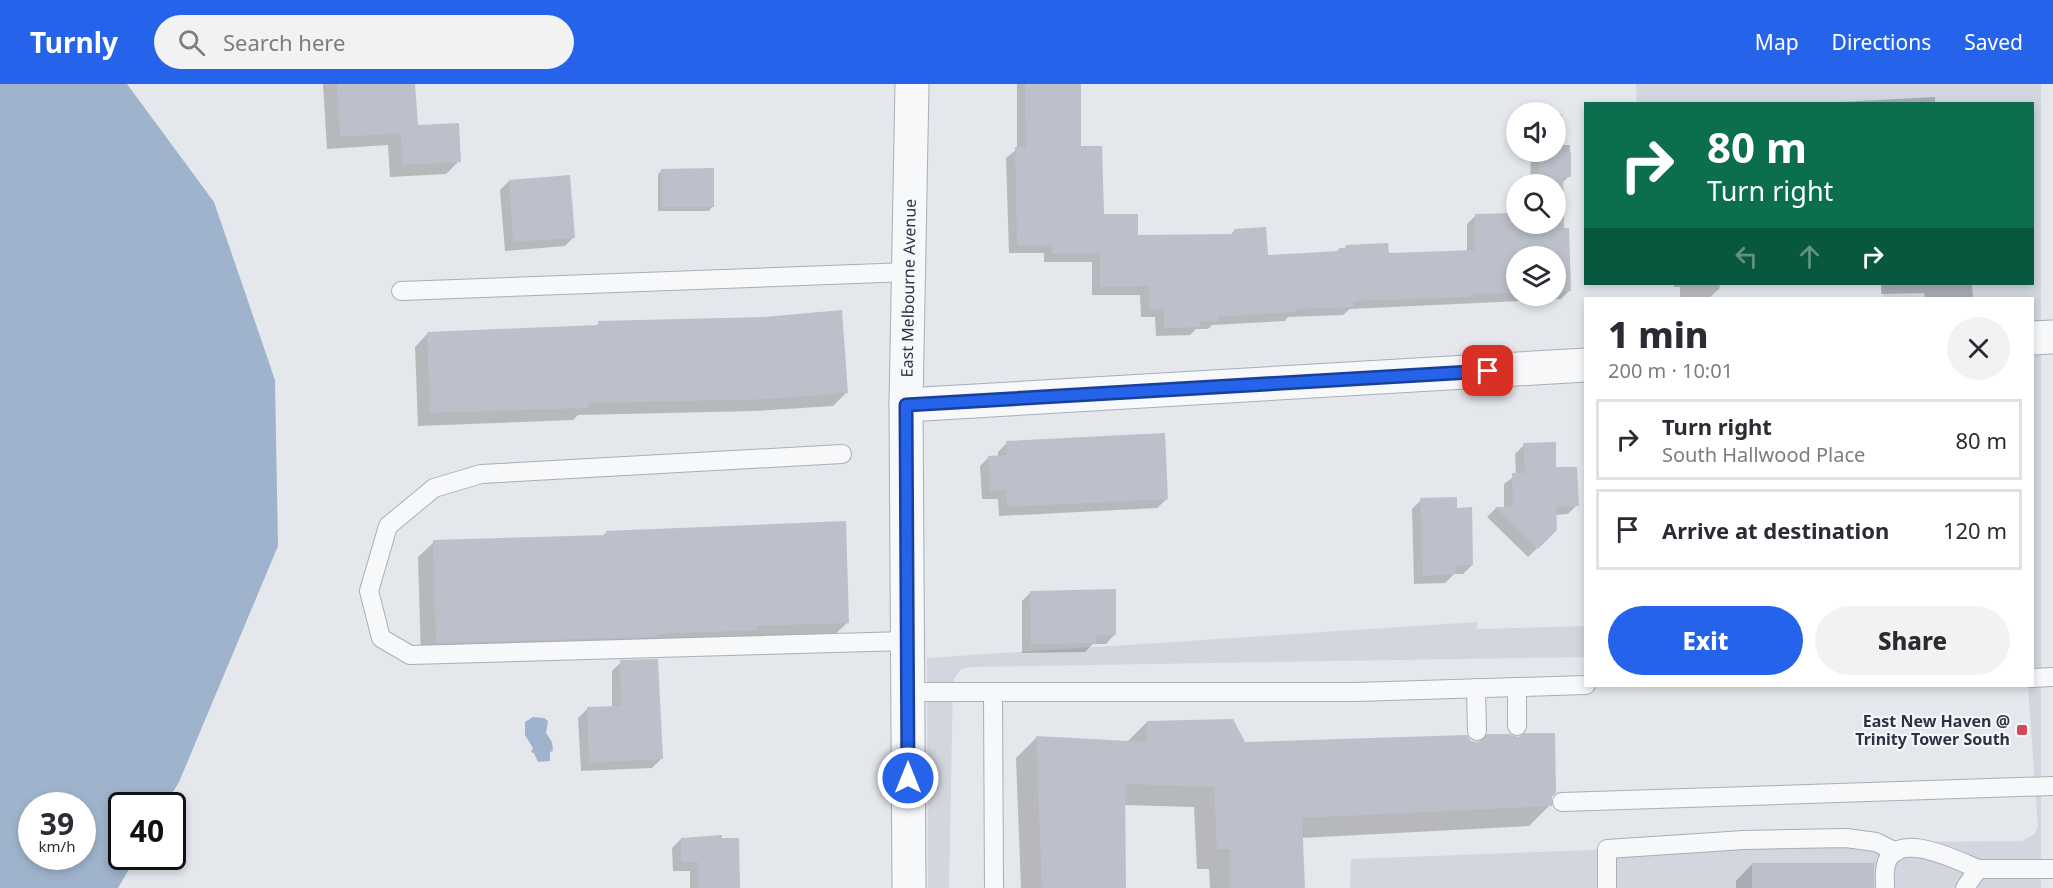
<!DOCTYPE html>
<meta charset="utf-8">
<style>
body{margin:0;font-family:"Noto Sans",sans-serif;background:#f2f2f3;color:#2b2b33;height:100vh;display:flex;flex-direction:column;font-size:22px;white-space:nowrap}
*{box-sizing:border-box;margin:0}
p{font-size:20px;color:#7c7c81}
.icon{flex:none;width:33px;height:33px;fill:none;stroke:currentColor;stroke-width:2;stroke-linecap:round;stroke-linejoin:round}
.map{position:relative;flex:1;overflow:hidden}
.details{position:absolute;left:1584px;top:213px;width:450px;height:390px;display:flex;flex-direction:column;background:#fff;border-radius:0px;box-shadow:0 3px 9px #0003}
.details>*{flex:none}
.hud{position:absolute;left:1584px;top:18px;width:450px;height:183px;border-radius:0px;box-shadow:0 3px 9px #0003;background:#0b6e4f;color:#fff;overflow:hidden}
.tools{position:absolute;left:1506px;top:18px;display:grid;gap:12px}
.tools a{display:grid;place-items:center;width:60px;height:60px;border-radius:50%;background:#fff;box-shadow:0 3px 9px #0003;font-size:30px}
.speed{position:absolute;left:18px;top:708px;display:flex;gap:12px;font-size:30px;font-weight:700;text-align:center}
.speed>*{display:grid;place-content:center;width:78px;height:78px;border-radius:50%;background:#fff;box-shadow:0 3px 9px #0003;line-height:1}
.speed small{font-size:15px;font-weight:400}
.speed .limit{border:3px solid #111;border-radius:9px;background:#fff;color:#111}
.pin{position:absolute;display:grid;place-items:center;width:51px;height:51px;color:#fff;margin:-26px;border-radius:12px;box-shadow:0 3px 9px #0006}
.me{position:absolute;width:66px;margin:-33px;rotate:0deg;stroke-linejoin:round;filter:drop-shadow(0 0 4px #0008)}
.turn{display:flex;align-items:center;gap:21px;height:126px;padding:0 24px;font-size:27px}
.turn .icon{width:78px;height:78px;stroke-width:2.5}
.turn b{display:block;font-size:42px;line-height:51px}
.lanes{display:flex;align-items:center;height:57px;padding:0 24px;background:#0003;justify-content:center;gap:30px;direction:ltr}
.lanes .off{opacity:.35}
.round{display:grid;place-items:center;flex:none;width:63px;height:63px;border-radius:32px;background:#f2f2f3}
.head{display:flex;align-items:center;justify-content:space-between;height:102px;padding:0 24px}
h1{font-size:36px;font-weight:800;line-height:45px}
.button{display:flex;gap:12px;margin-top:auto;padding:12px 24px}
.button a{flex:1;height:69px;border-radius:36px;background:#2563eb;color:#fff;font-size:24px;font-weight:800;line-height:69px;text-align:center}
.button a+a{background:#f2f2f3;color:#2b2b33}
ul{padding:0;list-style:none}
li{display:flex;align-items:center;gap:18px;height:81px;margin:0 12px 9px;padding:0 12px;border:3px solid #e1e1e2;border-radius:0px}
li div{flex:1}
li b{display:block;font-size:22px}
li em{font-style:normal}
header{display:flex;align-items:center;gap:36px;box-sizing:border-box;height:84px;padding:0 30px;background:#2563eb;color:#fff}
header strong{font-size:28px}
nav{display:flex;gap:33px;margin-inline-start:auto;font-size:21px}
.search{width:420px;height:54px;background:#f2f2f3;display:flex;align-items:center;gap:15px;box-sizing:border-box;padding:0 21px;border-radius:33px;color:#7c7c81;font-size:22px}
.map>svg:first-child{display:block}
.built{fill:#d2d6de}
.water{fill:#9fb4cc;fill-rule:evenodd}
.shadow{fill:#0003;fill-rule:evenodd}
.building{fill:#bbc0ca}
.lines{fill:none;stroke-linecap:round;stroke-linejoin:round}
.service-casing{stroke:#a9aeb7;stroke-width:20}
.minor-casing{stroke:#a9aeb7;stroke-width:35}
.tertiary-casing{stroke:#a9aeb7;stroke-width:35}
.service{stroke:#f7f8fa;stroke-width:18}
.minor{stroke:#f7f8fa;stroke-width:33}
.tertiary{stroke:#f7f8fa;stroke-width:33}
.route-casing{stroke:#184099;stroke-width:15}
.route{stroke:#2563eb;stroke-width:10}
.poi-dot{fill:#d1495b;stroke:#f4f6f9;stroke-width:2}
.labels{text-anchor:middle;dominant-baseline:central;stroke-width:4.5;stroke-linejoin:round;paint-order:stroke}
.street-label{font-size:16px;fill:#2b3445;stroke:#f4f6f9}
.poi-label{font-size:16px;font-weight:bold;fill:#2b3445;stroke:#f4f6f9;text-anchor:end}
</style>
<header>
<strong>Turnly</strong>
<div class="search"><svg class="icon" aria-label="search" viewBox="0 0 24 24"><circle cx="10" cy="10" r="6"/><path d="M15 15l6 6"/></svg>Search here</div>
<nav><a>Map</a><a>Directions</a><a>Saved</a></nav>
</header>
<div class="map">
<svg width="2053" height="804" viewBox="0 0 2053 804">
<rect width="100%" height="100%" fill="#e4e7ec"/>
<g class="built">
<path d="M 1636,0 L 2041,0 L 2041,804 L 1350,804 L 1351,775 L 1779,759 L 2022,757 L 2035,750 L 2038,742 L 2028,602 L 2032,602 L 2032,214 L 1883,214 L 1882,200 L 2032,200 L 2032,20 L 1637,19 Z"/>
<path d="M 1477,538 L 1477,545 L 1586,542 L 1585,573 L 969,583 L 960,586 L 953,597 L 949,804 L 928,804 L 927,574 Z"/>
</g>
<g class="water">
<path d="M 0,0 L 127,0 L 214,118 L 275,296 L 278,462 L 179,698 L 165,721 L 122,722 L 122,772 L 136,773 L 118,804 L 0,804 ZM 32,722 L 82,722 L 82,772 L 32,772 Z"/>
<path d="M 533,633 L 544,634 L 548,637 L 546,649 L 552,658 L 553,667 L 550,668 L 550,677 L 538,678 L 534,669 L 531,668 L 533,664 L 525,651 L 525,638 Z"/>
</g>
<g class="shadow">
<path d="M 323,0 L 414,0 L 416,43 L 459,77 L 446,90 L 390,93 L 388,61 L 327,65 Z"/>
<path d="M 1017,0 L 1079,0 L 1079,64 L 1102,132 L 1136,153 L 1229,152 L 1235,146 L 1267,172 L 1336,168 L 1339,165 L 1387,170 L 1467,168 L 1467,140 L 1476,131 L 1516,130 L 1516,140 L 1556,140 L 1556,100 L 1530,100 L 1531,68 L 1556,68 L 1556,31 L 1560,31 L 1561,61 L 1570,61 L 1569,92 L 1562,99 L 1562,146 L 1569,207 L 1561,215 L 1350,225 L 1343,231 L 1288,233 L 1285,237 L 1212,241 L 1208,245 L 1196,245 L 1190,251 L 1156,252 L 1155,233 L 1141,233 L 1140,211 L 1092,211 L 1092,178 L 1044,178 L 1044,169 L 1009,169 L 1006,74 L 1017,65 ZM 1516,172 L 1556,172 L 1556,212 L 1516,212 Z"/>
<path d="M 1935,13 L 1935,20 L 1840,20 L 1841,18 Z"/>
<path d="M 662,86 L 713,122 L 709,127 L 658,127 L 658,90 Z"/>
<path d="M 509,97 L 574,153 L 565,162 L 505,167 L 500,106 Z"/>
<path d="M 1674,200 L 1719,200 L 1720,204 L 1710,213 L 1680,214 L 1680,203 L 1674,203 Z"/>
<path d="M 1881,200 L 1972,200 L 1973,214 L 1925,214 L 1924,209 L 1881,210 Z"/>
<path d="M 599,239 L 846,309 L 833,322 L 755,327 L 578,331 L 573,336 L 418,342 L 415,263 L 428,249 L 595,243 Z"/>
<path d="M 1007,359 L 1167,415 L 1157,424 L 999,432 L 998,415 L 982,415 L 980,382 L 989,373 L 998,373 L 998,368 Z"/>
<path d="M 1524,361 L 1555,385 L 1577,421 L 1568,430 L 1555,431 L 1556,446 L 1528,473 L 1487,433 L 1496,424 L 1504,424 L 1504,400 L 1516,391 L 1515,370 Z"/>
<path d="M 1421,416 L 1456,425 L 1472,481 L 1463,490 L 1454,490 L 1445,499 L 1414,500 L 1412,425 Z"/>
<path d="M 607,448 L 847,539 L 831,554 L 421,574 L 418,473 L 434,458 L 602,452 Z"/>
<path d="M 1031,508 L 1115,550 L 1106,560 L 1093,560 L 1085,568 L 1022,569 L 1022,517 Z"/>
<path d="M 621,578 L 661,675 L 652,684 L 581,687 L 578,634 L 587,625 L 612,624 L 612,587 Z"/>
<path d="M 1147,638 L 1245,659 L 1478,660 L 1518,655 L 1550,713 L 1550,721 L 1529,742 L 1301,754 L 1304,804 L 1210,804 L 1209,785 L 1197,785 L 1194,723 L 1124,721 L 1124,804 L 1021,804 L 1016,674 L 1037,653 L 1127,658 Z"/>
<path d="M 681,755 L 738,804 L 690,804 L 690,787 L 673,787 L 672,764 Z"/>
<path d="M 1752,780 L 1872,804 L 1736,804 L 1736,797 Z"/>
</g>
<g class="building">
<path d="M 337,0 L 415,0 L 418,41 L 459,39 L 461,78 L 403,81 L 401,49 L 340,53 Z"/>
<path d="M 1025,0 L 1081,0 L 1081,62 L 1102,62 L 1104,130 L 1138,130 L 1138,151 L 1235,150 L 1234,145 L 1266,143 L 1268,171 L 1339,167 L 1339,164 L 1345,164 L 1346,161 L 1388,159 L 1389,169 L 1475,166 L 1475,130 L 1516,129 L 1516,140 L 1556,140 L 1556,100 L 1538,100 L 1539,68 L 1556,68 L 1556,30 L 1562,30 L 1563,68 L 1571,68 L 1571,93 L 1563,93 L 1564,144 L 1569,144 L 1571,207 L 1556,208 L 1556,172 L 1516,172 L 1516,209 L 1473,210 L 1473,213 L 1353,217 L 1354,223 L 1295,225 L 1295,228 L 1218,233 L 1218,237 L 1200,237 L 1200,243 L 1164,244 L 1164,225 L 1149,225 L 1149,202 L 1100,203 L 1100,169 L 1052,170 L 1052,161 L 1017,161 L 1015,63 L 1026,63 Z"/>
<path d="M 714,84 L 714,123 L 661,123 L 661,85 Z"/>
<path d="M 570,91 L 575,154 L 513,158 L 509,96 Z"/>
<path d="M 842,226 L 848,309 L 770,315 L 588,319 L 588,324 L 430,329 L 427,248 L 599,241 L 598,237 L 764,233 Z"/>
<path d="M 1165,349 L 1168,415 L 1007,423 L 1006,406 L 990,407 L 988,372 L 1007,371 L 1006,357 Z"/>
<path d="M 1556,358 L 1556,383 L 1577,383 L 1579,422 L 1556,423 L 1557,446 L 1538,465 L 1495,423 L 1513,423 L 1512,389 L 1525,389 L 1523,359 Z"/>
<path d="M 1457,413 L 1457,424 L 1472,423 L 1473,481 L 1456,482 L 1456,490 L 1423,492 L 1420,414 Z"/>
<path d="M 846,437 L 849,539 L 757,542 L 757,546 L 657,550 L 657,553 L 436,559 L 433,456 L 606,451 L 606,447 Z"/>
<path d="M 1116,505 L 1116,551 L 1096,551 L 1096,559 L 1031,560 L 1030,507 Z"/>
<path d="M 658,575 L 663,675 L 589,679 L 587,623 L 621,622 L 620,576 Z"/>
<path d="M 1233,635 L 1245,658 L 1467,651 L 1471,657 L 1478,658 L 1487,650 L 1509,650 L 1518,653 L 1525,649 L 1555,649 L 1556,709 L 1552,713 L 1552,722 L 1302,734 L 1305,804 L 1230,804 L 1230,765 L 1217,765 L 1214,703 L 1125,700 L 1126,804 L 1042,804 L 1036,652 L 1147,658 L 1147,637 Z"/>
<path d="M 722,751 L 722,754 L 739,754 L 740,804 L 699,804 L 698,778 L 681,778 L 681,754 Z"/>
<rect x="1752" y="779" width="122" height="25"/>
</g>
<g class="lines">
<g class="service-casing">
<g id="service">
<path d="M 401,207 L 908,188"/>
<path d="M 842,370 L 481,390 L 434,404 L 388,442 L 369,507 L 381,554 L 410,571 L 907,557"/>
<path d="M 2032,594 L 2053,593"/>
<path d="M 1517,603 L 1517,642"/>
<path d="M 1476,604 L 1477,647"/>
<path d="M 907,608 L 1356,608 L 1586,601"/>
<path d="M 993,609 L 994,804"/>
<path d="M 1562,718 L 2053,702"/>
<path d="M 1607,804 L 1607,765 L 1744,756 L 1846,754 L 1876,758 L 1896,768"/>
<path d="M 1885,804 C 1885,797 1884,788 1886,781 C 1895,744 1958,777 1978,785"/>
<path d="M 1965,804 L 1978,785 L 2053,785"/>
</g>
</g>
<g class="minor-casing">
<g id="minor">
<path d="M 2032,254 L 2053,253"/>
<path d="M 906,321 L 1586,281"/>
</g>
</g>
<g class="tertiary-casing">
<g id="tertiary">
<path id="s1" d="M 909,804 L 906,321 L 912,0"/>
</g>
</g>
<use href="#service" class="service"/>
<use href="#minor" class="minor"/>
<use href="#tertiary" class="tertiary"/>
</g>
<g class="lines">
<g class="route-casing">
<path id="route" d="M 908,694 L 906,321 L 1488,287"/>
</g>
<use href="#route" class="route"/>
</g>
<rect class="poi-dot" x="2016" y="640" width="12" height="12" rx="3"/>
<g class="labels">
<g class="street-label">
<text stroke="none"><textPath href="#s1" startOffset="600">East Melbourne Avenue</textPath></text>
</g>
<g class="poi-label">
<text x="2010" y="637">East New Haven @<tspan x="2010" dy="18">Trinity Tower South</tspan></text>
</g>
</g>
</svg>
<div class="tools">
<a><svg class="icon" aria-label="sound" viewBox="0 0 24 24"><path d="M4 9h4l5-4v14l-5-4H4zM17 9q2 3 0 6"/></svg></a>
<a><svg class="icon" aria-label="search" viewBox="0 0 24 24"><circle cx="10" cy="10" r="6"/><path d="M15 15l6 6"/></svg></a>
<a><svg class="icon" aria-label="layers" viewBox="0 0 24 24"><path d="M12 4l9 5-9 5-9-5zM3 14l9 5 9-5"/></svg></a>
</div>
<div class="speed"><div>39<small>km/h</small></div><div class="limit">40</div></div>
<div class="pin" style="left:1488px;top:287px;background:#d93025"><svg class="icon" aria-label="arrive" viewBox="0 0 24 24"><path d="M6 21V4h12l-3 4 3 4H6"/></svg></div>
<svg class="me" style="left:908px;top:694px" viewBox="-20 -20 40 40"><circle r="17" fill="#2563eb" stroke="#fff" stroke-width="3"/><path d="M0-11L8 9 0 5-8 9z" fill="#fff"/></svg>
<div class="hud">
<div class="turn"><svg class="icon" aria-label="right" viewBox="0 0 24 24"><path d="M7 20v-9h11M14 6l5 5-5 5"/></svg><div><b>80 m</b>Turn right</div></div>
<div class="lanes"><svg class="icon off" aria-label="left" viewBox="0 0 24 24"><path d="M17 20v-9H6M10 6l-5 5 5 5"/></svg><svg class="icon off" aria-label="ahead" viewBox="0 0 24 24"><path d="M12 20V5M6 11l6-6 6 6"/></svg><svg class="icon" aria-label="right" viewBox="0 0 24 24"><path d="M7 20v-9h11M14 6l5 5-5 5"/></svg></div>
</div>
<section class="details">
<div class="head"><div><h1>1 min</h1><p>200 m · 10:01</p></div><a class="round"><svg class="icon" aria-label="close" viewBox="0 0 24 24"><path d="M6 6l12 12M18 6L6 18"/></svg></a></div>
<ul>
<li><svg class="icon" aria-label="right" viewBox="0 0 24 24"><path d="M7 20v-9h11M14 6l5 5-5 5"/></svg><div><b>Turn right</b><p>South Hallwood Place</p></div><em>80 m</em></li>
<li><svg class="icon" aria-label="arrive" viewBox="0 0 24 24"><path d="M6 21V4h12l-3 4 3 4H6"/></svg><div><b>Arrive at destination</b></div><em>120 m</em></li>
</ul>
<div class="button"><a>Exit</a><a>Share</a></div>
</section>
</div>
